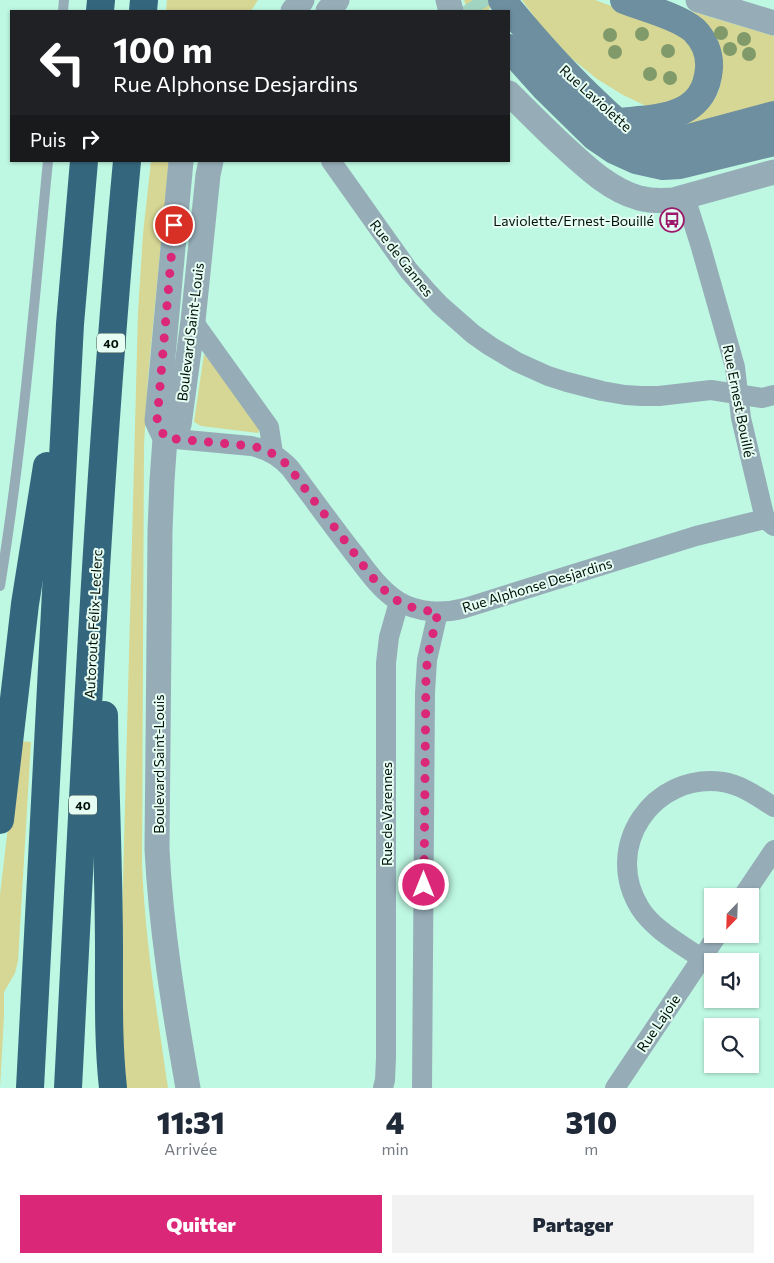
<!DOCTYPE html>
<html lang="fr">
<meta charset="utf-8">
<style>
body{margin:0;font-family:Commissioner,sans-serif;background:#f2f2f3;color:#1f2937;height:100vh;display:flex;flex-direction:column;font-size:19px;white-space:nowrap}
*{box-sizing:border-box;margin:0}
p{font-size:16px;color:#747a83}
.icon{flex:none;width:28px;height:28px;fill:none;stroke:currentColor;stroke-width:2;stroke-linecap:round;stroke-linejoin:round}
.map{position:relative;height:1088px;overflow:hidden}
.sheet{display:flex;flex-direction:column;background:#fff;flex:1}
.sheet>*{flex:none}
.banner{position:absolute;left:10px;top:10px;width:500px;height:152px;border-radius:0px;box-shadow:0 1px 4px #0004;background:#202124;color:#fff;overflow:hidden}
.needle{width:32px;rotate:203deg}
.controls{position:absolute;left:704px;top:888px;display:grid;gap:10px}
.controls a{display:grid;place-items:center;width:55px;height:55px;border-radius:0px;background:#fff;box-shadow:0 1px 4px #0004;font-size:25px}
.pin{position:absolute;display:grid;place-items:center;width:42px;height:42px;color:#fff;margin:-21px;border:2px solid #fff;border-radius:50%;box-shadow:0 1px 5px #0007}
.me{position:absolute;width:55px;margin:-28px;rotate:0deg;stroke-linejoin:round;filter:drop-shadow(0 0 4px #0008)}
.turn{display:flex;align-items:center;gap:18px;height:105px;padding:0 20px;font-size:22px}
.turn .icon{width:65px;height:65px;stroke-width:2.5}
.turn b{display:block;font-size:35px;line-height:42px}
.then{display:flex;align-items:center;height:48px;padding:0 20px;background:#0003;gap:10px;font-size:19px}
.eta{display:flex;justify-content:space-evenly;align-items:center;height:85px;text-align:center}
.eta b{font-size:30px;font-weight:800;line-height:35px}
.primary-button{display:flex;gap:10px;margin-top:auto;padding:10px 20px}
.primary-button a{flex:1;height:58px;border-radius:0px;background:#db2777;color:#fff;font-size:20px;font-weight:800;line-height:58px;text-align:center}
.primary-button a+a{background:#f2f2f3;color:#1f2937}
.map>svg:first-child{display:block}
.green{fill:#d6d794}
.lines{fill:none;stroke-linecap:round;stroke-linejoin:round}
.secondary-tunnel{stroke:#a2d5c1;stroke-width:28;stroke-dasharray:28 14;stroke-linecap:butt}
.service{stroke:#96adb8;stroke-width:10}
.minor{stroke:#96adb8;stroke-width:20}
.tertiary{stroke:#96adb8;stroke-width:25}
.secondary{stroke:#6d8f9f;stroke-width:28}
.motorway{stroke:#34677e;stroke-width:28}
.tree{fill:#809a6a}
.route{stroke:#db2777;stroke-width:9;stroke-dasharray:0 16.2}
.labels{text-anchor:middle;dominant-baseline:central;stroke-width:4;stroke-linejoin:round;paint-order:stroke}
.shield{fill:#e6fdf3;stroke:#45574f;stroke-width:1}
.shield-label{font-size:12px;font-weight:bold;fill:#001009}
.street-label{font-size:14px;fill:#001009;stroke:#e6fdf3}
.poi-label{font-size:14px;fill:#001009;stroke:#e6fdf3;text-anchor:end}
</style>
<div class="map">
<svg width="774" height="1088" viewBox="0 0 774 1088">
<rect width="100%" height="100%" fill="#bef8e2"/>
<g class="green">
<path d="M 167,0 L 258,0 L 251,11 L 166,11 Z"/>
<path d="M 464,0 L 494,0 L 488,11 L 468,11 Z"/>
<path d="M 522,0 L 595,0 L 663,25 L 685,37 L 699,56 L 692,89 L 669,105 L 646,106 L 623,95 L 597,79 L 570,57 L 538,22 Z"/>
<path d="M 687,10 L 774,36 L 774,103 L 690,126 L 687,122 C 707,113 724,94 721,70 C 721,65 715,58 712,53 C 704,39 695,25 687,10 Z"/>
<path d="M 151,161 L 169,161 L 148,377 L 144,445 L 142,864 C 145,939 157,1013 168,1088 L 122,1088 L 121,959 L 138,312 L 143,234 Z"/>
<path d="M 204,354 L 214,366 L 260,429 L 258,433 L 201,426 L 194,422 Z"/>
<path d="M 18,741 L 31,742 L 18,961 L 15,973 L 4,992 L 4,1016 L 0,1088 L 0,895 Z"/>
</g>
<g class="lines">
<path class="secondary-tunnel" d="M 473,0 L 480,11"/>
<g class="service">
<path d="M 63,11 L 64,0"/>
<path d="M 0,586 C 23,445 34,303 48,161"/>
</g>
<g class="minor">
<path d="M 331,161 L 409,271 L 425,289 L 440,305 L 473,334 L 490,346 L 517,362 L 548,376 L 567,382 L 602,391 L 625,395 L 641,396 L 659,396 L 711,390 L 762,398 L 774,395"/>
<path d="M 685,197 L 700,244 L 735,367 L 741,418 L 765,519"/>
<path d="M 193,321 L 269,427 L 273,453"/>
<path d="M 165,438 L 251,446 C 267,449 279,456 290,468 C 311,496 331,524 352,551 C 366,569 379,589 398,601 C 418,613 443,614 465,608 L 696,536 L 765,519 L 774,526"/>
<path d="M 743,896 L 774,850"/>
<path d="M 702,959 C 681,944 654,930 640,908 C 602,847 653,772 723,782 C 742,785 758,797 774,807"/>
<path d="M 383,1088 L 385,1080 L 386,1058 L 386,663 L 389,637 L 399,602"/>
<path d="M 422,1088 L 425,693 L 427,660 L 438,612"/>
<path d="M 615,1088 L 718,934"/>
</g>
<g class="tertiary">
<path d="M 448,0 L 451,11"/>
<path d="M 698,0 L 774,23"/>
<path d="M 293,11 L 302,0"/>
<path d="M 328,11 L 337,0"/>
<path d="M 509,93 C 526,110 543,127 561,144 C 584,165 608,189 639,198 C 651,201 662,201 673,200 L 774,172"/>
<path d="M 181,161 L 157,421 L 165,438 L 162,481 L 160,531 L 157,849 C 161,929 174,1009 188,1088"/>
<path d="M 165,438 L 179,425 L 193,321 L 208,175 L 211,161"/>
</g>
<g class="secondary">
<path d="M 502,0 C 529,33 557,65 588,95 C 602,108 617,125 636,134 C 650,141 665,141 681,140 L 774,115"/>
<path d="M 509,48 L 544,87 L 595,137 L 614,150 L 636,160 L 663,166 L 680,165 L 774,142"/>
<path d="M 618,122 C 657,118 705,120 709,68 C 710,54 704,40 694,30 C 677,16 644,8 624,0"/>
</g>
<g class="motorway">
<path d="M 100,11 L 101,0"/>
<path d="M 143,11 L 144,0"/>
<path d="M 104,715 C 105,793 109,872 109,951 C 109,997 108,1042 113,1088"/>
<path d="M 0,820 L 25,604 L 47,466"/>
<path d="M 30,1088 L 70,324 L 84,161"/>
<path d="M 68,1088 C 84,779 98,469 127,161"/>
</g>
</g>
<g class="tree">
<circle cx="721" cy="33" r="7"/>
<circle cx="642" cy="34" r="7"/>
<circle cx="610" cy="35" r="7"/>
<circle cx="744" cy="39" r="7"/>
<circle cx="730" cy="49" r="7"/>
<circle cx="668" cy="51" r="7"/>
<circle cx="615" cy="52" r="7"/>
<circle cx="749" cy="54" r="7"/>
<circle cx="650" cy="74" r="7"/>
<circle cx="670" cy="78" r="7"/>
</g>
<g class="lines">
<path class="route" d="M 174,225 L 157,421 L 165,438 L 251,446 C 267,449 279,456 290,468 C 309,495 329,520 349,546 C 363,565 377,587 398,601 C 410,608 424,611 438,612 L 428,655 L 426,674 L 424,885"/>
</g>
<defs>
<g id="bus-ring" transform="scale(1.25)"><circle r="9.5" fill="#e6fdf3" stroke="#9c186a" stroke-width="1.5"/><path d="M-5-6H5V4H4V6H2V4H-2V6H-4V4H-5ZM-3.5-4V0h7V-4ZM-3.5 1.2v1.5H-2V1.2ZM2 1.2v1.5H3.5V1.2Z" fill="#9c186a"/></g>
</defs>
<g fill-rule="evenodd">
<use href="#bus-ring" x="672" y="220"/>
</g>
<g class="labels">
<g class="shield">
<rect x="97" y="333.5" width="28" height="19" rx="4"/>
<rect x="69" y="795.5" width="28" height="19" rx="4"/>
</g>
<g class="shield-label">
<text x="111" y="343">40</text>
<text x="83" y="805">40</text>
</g>
<g class="street-label">
<text transform="translate(596 98) rotate(42)">Rue Laviolette</text>
<text transform="translate(402 258) rotate(52)">Rue de Gannes</text>
<text transform="translate(190 332) rotate(-83)">Boulevard Saint-Louis</text>
<text transform="translate(739 401) rotate(79)">Rue Ernest Bouillé</text>
<text transform="translate(537 585) rotate(-17)">Rue Alphonse Desjardins</text>
<text transform="translate(93 624) rotate(-87)">Autoroute Félix-Leclerc</text>
<text transform="translate(158 764) rotate(-90)">Boulevard Saint-Louis</text>
<text transform="translate(386 814) rotate(-90)">Rue de Varennes</text>
<text transform="translate(658 1023) rotate(-56)">Rue Lajoie</text>
</g>
<g class="poi-label">
<text x="654" y="220">Laviolette/Ernest-Bouillé</text>
</g>
</g>
</svg>
<div class="controls">
<a><svg class="needle" viewBox="-14 -14 28 28"><path d="M0-13l5 13h-10z" fill="#e53935"/><path d="M0 13l5-13h-10z" fill="#747a83"/></svg></a>
<a><svg class="icon" aria-label="sound" viewBox="0 0 24 24"><path d="M4 9h4l5-4v14l-5-4H4zM17 9q2 3 0 6"/></svg></a>
<a><svg class="icon" aria-label="search" viewBox="0 0 24 24"><circle cx="10" cy="10" r="6"/><path d="M15 15l6 6"/></svg></a>
</div>
<div class="pin" style="left:174px;top:225px;background:#d93025"><svg class="icon" aria-label="arrive" viewBox="0 0 24 24"><path d="M6 21V4h12l-3 4 3 4H6"/></svg></div>
<svg class="me" style="left:424px;top:885px" viewBox="-20 -20 40 40"><circle r="17" fill="#db2777" stroke="#fff" stroke-width="3"/><path d="M0-11L8 9 0 5-8 9z" fill="#fff"/></svg>
<div class="banner">
<div class="turn"><svg class="icon" aria-label="left" viewBox="0 0 24 24"><path d="M17 20v-9H6M10 6l-5 5 5 5"/></svg><div><b>100 m</b>Rue Alphonse Desjardins</div></div>
<div class="then">Puis<svg class="icon" aria-label="right" viewBox="0 0 24 24"><path d="M7 20v-9h11M14 6l5 5-5 5"/></svg></div>
</div>
</div>
<section class="sheet">
<div class="eta">
<div><b>11:31</b><p>Arrivée</p></div>
<div><b>4</b><p>min</p></div>
<div><b>310</b><p>m</p></div>
</div>
<div class="primary-button"><a>Quitter</a><a>Partager</a></div>
</section>
